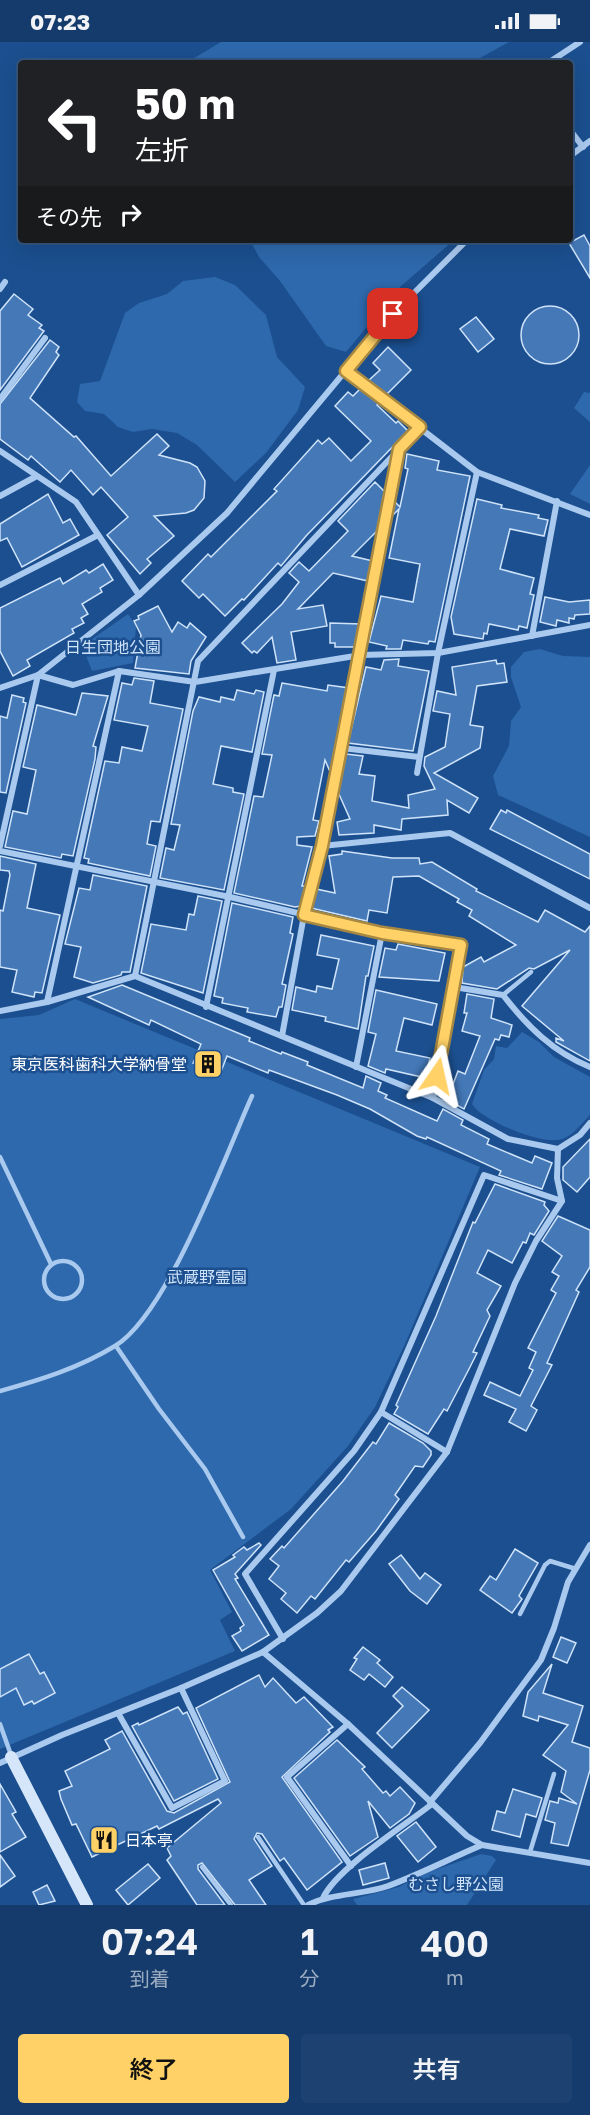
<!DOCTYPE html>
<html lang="ja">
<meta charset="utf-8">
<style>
body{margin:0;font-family:"Golos Text","Noto Sans JP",sans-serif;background:#1d4271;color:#f1f3f6;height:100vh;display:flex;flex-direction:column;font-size:22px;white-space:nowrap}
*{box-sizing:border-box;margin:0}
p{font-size:20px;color:#9dadc1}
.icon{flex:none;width:33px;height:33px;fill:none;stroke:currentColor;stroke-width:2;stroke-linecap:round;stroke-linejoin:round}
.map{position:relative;height:1863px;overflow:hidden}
.details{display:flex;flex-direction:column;background:#143b6b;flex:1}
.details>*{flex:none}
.top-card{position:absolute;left:18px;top:18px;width:555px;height:183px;border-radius:6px;box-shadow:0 6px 24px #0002,0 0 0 2px #33557e;background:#202124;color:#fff;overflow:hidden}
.pin{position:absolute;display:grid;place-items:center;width:51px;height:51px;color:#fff;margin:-26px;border-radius:12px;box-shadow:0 3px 9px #0006}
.me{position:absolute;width:66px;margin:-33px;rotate:11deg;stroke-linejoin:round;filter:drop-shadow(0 0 4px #0008)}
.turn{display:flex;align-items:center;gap:21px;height:126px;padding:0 18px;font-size:27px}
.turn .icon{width:78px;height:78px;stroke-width:2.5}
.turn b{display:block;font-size:42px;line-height:51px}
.then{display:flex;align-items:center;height:57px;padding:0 18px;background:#0003;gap:12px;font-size:22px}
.eta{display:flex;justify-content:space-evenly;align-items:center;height:102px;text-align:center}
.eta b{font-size:36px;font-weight:600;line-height:42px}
.action{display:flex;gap:12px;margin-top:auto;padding:12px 18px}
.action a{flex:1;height:69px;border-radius:6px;background:#ffd166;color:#111;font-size:24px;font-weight:600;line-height:69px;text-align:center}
.action a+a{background:#1d4271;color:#f1f3f6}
.status{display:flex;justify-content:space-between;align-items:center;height:42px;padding:0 30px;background:#143b6b;direction:ltr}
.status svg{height:16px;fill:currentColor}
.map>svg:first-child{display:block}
.green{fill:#2e69ad}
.building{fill:#4478b7;stroke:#cfe3fa;stroke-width:1.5}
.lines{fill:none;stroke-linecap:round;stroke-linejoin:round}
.lane{stroke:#a9c9ee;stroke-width:4.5}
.street{stroke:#a9c9ee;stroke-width:6}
.secondary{stroke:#d6e6fa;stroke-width:12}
.route-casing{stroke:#a68842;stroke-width:15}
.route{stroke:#ffd166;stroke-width:10}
.labels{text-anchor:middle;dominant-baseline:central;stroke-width:5;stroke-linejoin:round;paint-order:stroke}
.park-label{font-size:16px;fill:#cfe3fa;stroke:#1b4f8f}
.poi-label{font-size:16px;fill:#fff;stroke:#1b4f8f;text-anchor:end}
</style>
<div class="status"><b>07:23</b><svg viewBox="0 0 49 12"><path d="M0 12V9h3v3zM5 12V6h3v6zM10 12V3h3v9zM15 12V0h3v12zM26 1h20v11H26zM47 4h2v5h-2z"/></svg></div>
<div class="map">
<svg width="590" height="1863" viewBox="0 0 590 1863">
<rect width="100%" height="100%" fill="#1b4f8f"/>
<g class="green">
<path d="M 221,0 L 509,0 L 480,16 L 476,21 L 186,21 Z"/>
<path d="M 250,198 L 454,198 L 400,245 L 346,310 L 326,304 L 280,239 L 259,215 Z"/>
<path d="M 215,235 L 235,243 L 266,273 L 277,315 L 305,345 L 298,368 L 266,411 L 235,440 L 197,403 L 177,391 L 152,387 L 133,390 L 118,385 L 104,372 L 85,369 L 77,360 L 80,342 L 100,339 L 125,271 L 139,261 L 167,252 L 183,239 Z"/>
<path d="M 584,350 L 590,351 L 590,380 L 574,366 Z"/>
<path d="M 590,423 L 590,462 L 570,452 Z"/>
<path d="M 128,572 L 136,584 L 133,621 L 92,629 L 82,604 Z"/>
<path d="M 540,607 L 563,614 L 590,615 L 590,795 L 498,753 L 493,734 L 509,704 L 511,679 L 521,665 L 511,635 L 511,625 L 524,610 Z"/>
<path d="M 75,957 L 480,1125 L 405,1302 L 375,1365 L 348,1404 L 291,1467 L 210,1528 L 232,1570 L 220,1578 L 235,1609 L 0,1707 L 0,977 L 39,973 Z"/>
<path d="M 522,990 L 539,1000 L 554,1015 L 590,1035 L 590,1073 C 580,1083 571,1097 557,1098 C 538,1101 481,1078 472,1062 L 484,1028 L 494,1017 L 496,1004 L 507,1006 Z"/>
<path d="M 481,1812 L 492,1814 L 496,1818 L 467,1863 L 357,1863 L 353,1857 L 399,1845 L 423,1832 Z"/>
</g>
<g class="building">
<path d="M 584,193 L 590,204 L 590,236 L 569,201 Z"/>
<path d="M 14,252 L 33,267 L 28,273 L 42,283 L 39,286 L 44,289 L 0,348 L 0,269 Z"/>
<circle cx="550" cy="293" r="29"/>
<path d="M 476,275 L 494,297 L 478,310 L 460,287 Z"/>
<path d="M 50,298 L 59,305 L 56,310 L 59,313 L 30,356 L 74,395 L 76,394 L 111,434 L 157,392 L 169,404 L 159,413 L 190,421 L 197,425 L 205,439 L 204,456 L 194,468 L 186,471 L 154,474 L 174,494 L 147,517 L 151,521 L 140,532 L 107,493 L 128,475 L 101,445 L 93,453 L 71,428 L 60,440 L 31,414 L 28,418 L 0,397 L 0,362 Z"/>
<path d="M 388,305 L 411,328 L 386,353 L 368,339 L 380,328 L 373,321 Z"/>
<path d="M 360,347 L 379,361 L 377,363 L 396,381 L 398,379 L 408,389 L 306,494 L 281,524 L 278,521 L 244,558 L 242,557 L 225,574 L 203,552 L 199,556 L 182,539 L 208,512 L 211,515 L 277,449 L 274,447 L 318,398 L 322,402 L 329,396 L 351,419 L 371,399 L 335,364 L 348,350 L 353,354 Z"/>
<path d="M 407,412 L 439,419 L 437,428 L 470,434 L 435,600 L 429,599 L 428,602 L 403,598 L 401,607 L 386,607 L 387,604 L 369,600 L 381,554 L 413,560 L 420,522 L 389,516 L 399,467 L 392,474 L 395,460 L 400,465 L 408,427 L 405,426 Z"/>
<path d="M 375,440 L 386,451 L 379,487 L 352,514 L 373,519 L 368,539 L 333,531 L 298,567 L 323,563 L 327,584 L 291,590 L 296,618 L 277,621 L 272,595 L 257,611 L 254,609 L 252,611 L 242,601 L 282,562 L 299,540 L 289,531 L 299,520 L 309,529 L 348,489 L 338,479 Z"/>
<path d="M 48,452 L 63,481 L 70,477 L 79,493 L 22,525 L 7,496 L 0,499 L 0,482 Z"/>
<path d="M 477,457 L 502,463 L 501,466 L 539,473 L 538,476 L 548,478 L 544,494 L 510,487 L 500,527 L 534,536 L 530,552 L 534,553 L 527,586 L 519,584 L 518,588 L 489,582 L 487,592 L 484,591 L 483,597 L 454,592 L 451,575 Z"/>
<path d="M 103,522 L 113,538 L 100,546 L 102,550 L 82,562 L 88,572 L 81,576 L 84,581 L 72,587 L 74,591 L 27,618 L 30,624 L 13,634 L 0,609 L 0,566 L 60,536 L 63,542 L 86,528 L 89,531 Z"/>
<path d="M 545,555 L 569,560 L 590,558 L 590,572 L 575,573 L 574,577 L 569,576 L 569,581 L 557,578 L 556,584 L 540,580 Z"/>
<path d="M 158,564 L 172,590 L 178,580 L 187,586 L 190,581 L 206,595 L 191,619 L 189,632 L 135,626 L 141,593 L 134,579 L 139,577 L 138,574 Z"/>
<path d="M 330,581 L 361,582 L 355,605 L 335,605 L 335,601 L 330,601 Z"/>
<path d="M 399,617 L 398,624 L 429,629 L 413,709 L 348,701 L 366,625 L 381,628 L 384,618 Z"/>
<path d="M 496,618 L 497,622 L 504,621 L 507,640 L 477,644 L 470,683 L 483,685 L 480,706 L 434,731 L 478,756 L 469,771 L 447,758 L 448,773 L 402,777 L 401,788 L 374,783 L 374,791 L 339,793 L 337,780 L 350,777 L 338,750 L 346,712 L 363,714 L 359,732 L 375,734 L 372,759 L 409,766 L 408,753 L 435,747 L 424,724 L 425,715 L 445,705 L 450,672 L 433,669 L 437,649 L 456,653 L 452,625 Z"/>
<path d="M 134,636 L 154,639 L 150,661 L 183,667 L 160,780 L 151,779 L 147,802 L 156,804 L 150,834 L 88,821 L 89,817 L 84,816 L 105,719 L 119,721 L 122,705 L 142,709 L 148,684 L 114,678 L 122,641 L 132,643 Z"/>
<path d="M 282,641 L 327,649 L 328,643 L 349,646 L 331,732 L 325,718 L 313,778 L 319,779 L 315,794 L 297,795 L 297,803 L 312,805 L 302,844 L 306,844 L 301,864 L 295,865 L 234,851 L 254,754 L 263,755 L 272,713 L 262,712 L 274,653 L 279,654 Z"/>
<path d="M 237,648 L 254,652 L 256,648 L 264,650 L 252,710 L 221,704 L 213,742 L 233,746 L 233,750 L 244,752 L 224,848 L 160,836 L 166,806 L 174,808 L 180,783 L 171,782 L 193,669 L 199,655 L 220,660 L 221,655 L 234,658 Z"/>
<path d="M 82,651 L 108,654 L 93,704 L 96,705 L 95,717 L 73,814 L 62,812 L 61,816 L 5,805 L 13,769 L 27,772 L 36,728 L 23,725 L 37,663 L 76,673 Z"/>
<path d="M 12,653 L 24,656 L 23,660 L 26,661 L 6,751 L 0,750 L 0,674 L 7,676 Z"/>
<path d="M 501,768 L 506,771 L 507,768 L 590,812 L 590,837 L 490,787 Z"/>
<path d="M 342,809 L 392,816 L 419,816 L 420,822 L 432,820 L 477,847 L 476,849 L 538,880 L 545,868 L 585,890 L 590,884 L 590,1019 L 556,1000 L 556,996 L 564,999 L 522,964 L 570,908 L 534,927 L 529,926 L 497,947 L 462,941 L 463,925 L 481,915 L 484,920 L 516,903 L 469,874 L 472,868 L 457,860 L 459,857 L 419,834 L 393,835 L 387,871 L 369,868 L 367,879 L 311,866 L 316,847 L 335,851 L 329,814 L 342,812 Z"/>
<path d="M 0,814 L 36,822 L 27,866 L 60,873 L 42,951 L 35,950 L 34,955 L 12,950 L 17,928 L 0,925 L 0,868 L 3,869 L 10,833 L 9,829 L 0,828 Z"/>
<path d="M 93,833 L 147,844 L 130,930 L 122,930 L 121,933 L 93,941 L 74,935 L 81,905 L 65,902 L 79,846 L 90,848 Z"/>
<path d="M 198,854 L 222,859 L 203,951 L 141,931 L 151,882 L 186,888 L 189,872 L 194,873 Z"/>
<path d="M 232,861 L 293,875 L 290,891 L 293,892 L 282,942 L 286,943 L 282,965 L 279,965 L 276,975 L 247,970 L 248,966 L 222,961 L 223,956 L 214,954 Z"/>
<path d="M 321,893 L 374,904 L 368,934 L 366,934 L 358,987 L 325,979 L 326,975 L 292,968 L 296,945 L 316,950 L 317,944 L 332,947 L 339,917 L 317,913 Z"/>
<path d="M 398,902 L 445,911 L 439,939 L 379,935 L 385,906 L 396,908 Z"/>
<path d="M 122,943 L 250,996 L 249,999 L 281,1012 L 282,1010 L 308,1020 L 307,1023 L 363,1046 L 366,1034 L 381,1041 L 378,1049 L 387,1053 L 385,1056 L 437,1079 L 443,1067 L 463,1078 L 461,1083 L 489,1097 L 487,1102 L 532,1121 L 535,1114 L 552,1121 L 542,1147 L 499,1133 L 501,1129 L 427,1095 L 426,1097 L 417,1094 L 370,1067 L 337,1053 L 269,1028 L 268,1031 L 227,1014 L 220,1032 L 193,1021 L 201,1002 L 151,978 L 149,983 L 88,955 Z"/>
<path d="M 376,948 L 437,962 L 432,983 L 404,976 L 396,1009 L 430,1016 L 426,1036 L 386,1027 L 385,1031 L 368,1024 L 376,992 L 368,990 Z"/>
<path d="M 467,952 L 494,957 L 491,976 L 512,983 L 509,995 L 501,993 L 499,998 L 495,997 L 464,1067 L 447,1058 L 458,1029 L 465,1032 L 480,994 L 462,989 L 467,971 L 464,971 Z"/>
<path d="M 590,1097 L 590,1135 L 577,1150 L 563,1138 L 563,1125 Z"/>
<path d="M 495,1142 L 545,1160 L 544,1163 L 549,1169 L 534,1193 L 530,1191 L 526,1201 L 523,1200 L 512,1221 L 488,1208 L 477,1231 L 501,1244 L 487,1268 L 490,1274 L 473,1310 L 477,1311 L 469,1327 L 447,1369 L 444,1367 L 428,1392 L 394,1372 L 398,1365 L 396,1363 L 436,1274 L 473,1180 L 475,1181 Z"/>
<path d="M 558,1174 L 590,1188 L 590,1225 L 576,1248 L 579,1250 L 547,1321 L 552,1323 L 531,1364 L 537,1368 L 526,1389 L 509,1380 L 516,1367 L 484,1353 L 490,1340 L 520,1354 L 533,1328 L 529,1326 L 536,1310 L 528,1306 L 556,1251 L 551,1248 L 559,1234 L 552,1230 L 562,1214 L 542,1199 Z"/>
<path d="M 389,1381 L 423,1401 L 431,1409 L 431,1413 L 423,1425 L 415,1424 L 395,1453 L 399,1457 L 376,1489 L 349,1520 L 346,1518 L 315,1557 L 311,1554 L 297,1571 L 281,1557 L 286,1551 L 269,1537 L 279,1524 L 270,1517 L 282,1504 L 284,1506 L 343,1439 L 373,1400 L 376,1402 Z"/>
<path d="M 259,1501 L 261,1503 L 235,1532 L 238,1536 L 235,1537 L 269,1593 L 242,1609 L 232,1594 L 241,1589 L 240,1586 L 244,1583 L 213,1528 L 235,1515 L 233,1513 L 244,1505 L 247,1508 Z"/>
<path d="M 515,1507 L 538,1521 L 519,1554 L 522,1557 L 512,1571 L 480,1548 L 490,1534 L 496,1538 Z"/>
<path d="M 401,1513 L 420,1537 L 425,1531 L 441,1543 L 427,1562 L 410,1549 L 389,1522 Z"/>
<path d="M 561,1595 L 576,1601 L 567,1621 L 553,1615 Z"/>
<path d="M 363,1605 L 380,1618 L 377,1621 L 393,1635 L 385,1645 L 369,1632 L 364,1638 L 350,1628 L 357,1617 L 354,1616 Z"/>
<path d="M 29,1612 L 40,1632 L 44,1630 L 55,1651 L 34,1662 L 32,1659 L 24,1663 L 16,1646 L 0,1655 L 0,1627 Z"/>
<path d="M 552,1622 L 543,1651 L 583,1664 L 572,1700 L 590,1706 L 590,1728 L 568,1804 L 551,1801 L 555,1781 L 545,1778 L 550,1759 L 558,1761 L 559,1756 L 577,1762 L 561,1750 L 566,1729 L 543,1713 L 568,1683 L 539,1674 L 538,1679 L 523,1674 L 528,1650 Z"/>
<path d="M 259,1633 L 265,1645 L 273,1636 L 296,1661 L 304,1655 L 333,1685 L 328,1688 L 330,1690 L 282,1735 L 342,1820 L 307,1848 L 284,1816 L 280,1819 L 262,1792 L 257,1791 L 254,1797 L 272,1824 L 249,1838 L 266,1863 L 235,1863 L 202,1821 L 198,1823 L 198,1827 L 225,1863 L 197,1863 L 167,1818 L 171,1814 L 167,1806 L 221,1761 L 218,1757 L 159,1787 L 157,1784 L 92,1815 L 76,1782 L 72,1783 L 61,1757 L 59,1749 L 72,1744 L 65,1729 L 110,1707 L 105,1698 L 122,1689 L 167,1769 L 174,1771 L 230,1740 L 196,1666 Z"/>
<path d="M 402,1645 L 429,1668 L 392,1706 L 377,1691 L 403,1664 L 393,1654 Z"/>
<path d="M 178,1665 L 183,1672 L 187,1670 L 218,1737 L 174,1759 L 132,1684 L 138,1681 L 139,1683 Z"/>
<path d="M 337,1698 L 365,1725 L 362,1727 L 383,1751 L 386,1749 L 390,1754 L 400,1745 L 415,1761 L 409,1772 L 390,1786 L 368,1759 L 378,1795 L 350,1814 L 294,1736 Z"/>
<path d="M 0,1742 L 16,1770 L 12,1772 L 26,1795 L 0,1810 Z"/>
<path d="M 513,1747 L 542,1756 L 536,1775 L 526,1772 L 520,1795 L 492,1788 L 497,1769 L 505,1771 Z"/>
<path d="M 416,1780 L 436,1805 L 418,1820 L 397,1794 Z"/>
<path d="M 0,1813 L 15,1834 L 0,1845 Z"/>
<path d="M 385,1821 L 389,1836 L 363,1843 L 359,1828 Z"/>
<path d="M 148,1822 L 160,1836 L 128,1863 L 116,1848 Z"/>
<path d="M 47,1843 L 55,1859 L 39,1863 L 33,1850 Z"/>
</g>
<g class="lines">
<g class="lane">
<path d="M 503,953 L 531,930"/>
<path d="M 0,1115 L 51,1222"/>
<circle cx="63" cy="1238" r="19"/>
<path d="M 116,1304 L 159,1367 L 205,1427 L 243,1495"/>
<path d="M 0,1349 C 40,1338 79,1326 115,1304 C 168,1272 225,1114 252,1054"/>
<path d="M 520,1572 L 545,1523 L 550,1519 L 576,1527"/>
<path d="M 0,1682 L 11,1713"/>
<path d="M 258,1795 L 304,1863"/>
<path d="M 530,1810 L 554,1732"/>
<path d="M 202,1825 L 231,1863"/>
</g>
<g class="street">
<path d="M 548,21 L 580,0"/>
<path d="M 570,88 L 583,105"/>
<path d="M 570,114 L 590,99"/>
<path d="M 0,247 L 5,240"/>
<path d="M 346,329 L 477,430 L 590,473"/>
<path d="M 0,357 L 45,296"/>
<path d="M 0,409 L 76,460 L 139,553"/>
<path d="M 0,454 L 35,435"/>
<path d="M 0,543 L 98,493"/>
<path d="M 532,594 L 557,459"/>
<path d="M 0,646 L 38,633 L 139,553 L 227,471 L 393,272 L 467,198"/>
<path d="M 342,706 L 419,715"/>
<path d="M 417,731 L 438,611 L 477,430"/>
<path d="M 0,804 L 38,633 L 73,643 L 119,629 L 195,640 L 361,613 L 438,611 L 590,583"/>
<path d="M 322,804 L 450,791 L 590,866"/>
<path d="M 0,809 L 230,855 L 382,891 L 461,903 L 433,1056"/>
<path d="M 135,934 L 198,619 L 420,385"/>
<path d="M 454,945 L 503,953 C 527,984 553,1010 590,1025"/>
<path d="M 47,960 L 119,629"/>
<path d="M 206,965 L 274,628"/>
<path d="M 0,969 L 47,960 L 135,934 L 433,1056 L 508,1097 L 558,1107"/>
<path d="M 282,994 L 304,873 L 322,804 L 361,613 L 399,407"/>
<path d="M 356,1025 L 382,891"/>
<path d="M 381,1370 L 447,1410"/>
<path d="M 283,1597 L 245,1532 L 354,1409 L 381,1370 L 484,1133 L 562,1159"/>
<path d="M 263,1610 L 348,1682 L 467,1794 L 482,1803 L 590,1821"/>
<path d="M 118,1671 L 172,1766 L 225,1739 L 181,1646"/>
<path d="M 348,1682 L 287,1735 L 351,1824"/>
<path d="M 0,1721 L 62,1693 L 181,1646 L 263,1610 L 317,1571 L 341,1549 L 447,1410 L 515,1241 L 536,1199 L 562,1159 L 557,1136 L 558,1107 L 580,1093 L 590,1081"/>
<path d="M 430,1760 L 480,1701 L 541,1618 L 554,1586 L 568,1540 L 590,1503"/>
<path d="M 323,1856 C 337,1826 404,1784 432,1762"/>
<path d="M 308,1863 C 332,1851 362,1853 388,1844 C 420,1832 451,1816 482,1803"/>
</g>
<path class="secondary" d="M 11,1715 L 87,1863"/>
</g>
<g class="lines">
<g class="route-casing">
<path id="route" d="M 393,272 L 346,329 L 420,385 L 399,407 L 322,804 L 304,873 L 382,891 L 461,903 L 437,1034"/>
</g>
<use href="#route" class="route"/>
</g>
<defs>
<g id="building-square" transform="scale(1.5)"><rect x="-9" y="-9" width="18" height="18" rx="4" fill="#ffd166" stroke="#1b4f8f"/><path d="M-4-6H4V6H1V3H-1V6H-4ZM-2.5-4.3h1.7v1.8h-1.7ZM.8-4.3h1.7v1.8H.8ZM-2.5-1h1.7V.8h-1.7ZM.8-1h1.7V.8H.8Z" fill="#111"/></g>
<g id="restaurant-square" transform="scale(1.5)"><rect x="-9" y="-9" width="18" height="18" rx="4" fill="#ffd166" stroke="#1b4f8f"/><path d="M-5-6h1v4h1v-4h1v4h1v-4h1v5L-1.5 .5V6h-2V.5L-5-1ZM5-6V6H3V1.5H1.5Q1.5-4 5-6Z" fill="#111"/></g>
</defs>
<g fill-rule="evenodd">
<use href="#building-square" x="208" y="1022"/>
<use href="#restaurant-square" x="104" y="1798"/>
</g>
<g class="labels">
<g class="park-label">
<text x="113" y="605">日生団地公園</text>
<text x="207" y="1235">武蔵野霊園</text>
<text x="456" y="1842">むさし野公園</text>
</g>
<g class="poi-label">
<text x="187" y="1022">東京医科歯科大学納骨堂</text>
<text x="125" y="1798" text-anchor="start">日本亭</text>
</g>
</g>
</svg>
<div class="pin" style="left:393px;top:272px;background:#d93025"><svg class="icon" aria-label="arrive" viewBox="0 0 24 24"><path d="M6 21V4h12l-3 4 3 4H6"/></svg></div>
<svg class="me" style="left:437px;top:1034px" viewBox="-20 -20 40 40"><path d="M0-17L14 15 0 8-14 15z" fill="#ffd166" stroke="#fff" stroke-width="4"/></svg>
<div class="top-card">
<div class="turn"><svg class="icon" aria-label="left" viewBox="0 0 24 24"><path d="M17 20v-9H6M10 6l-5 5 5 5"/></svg><div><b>50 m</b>左折</div></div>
<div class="then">その先<svg class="icon" aria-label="right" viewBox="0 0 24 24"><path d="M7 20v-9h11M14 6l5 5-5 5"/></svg></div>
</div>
</div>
<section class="details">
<div class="eta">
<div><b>07:24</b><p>到着</p></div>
<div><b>1</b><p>分</p></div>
<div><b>400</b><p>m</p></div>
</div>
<div class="action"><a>終了</a><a>共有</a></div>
</section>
